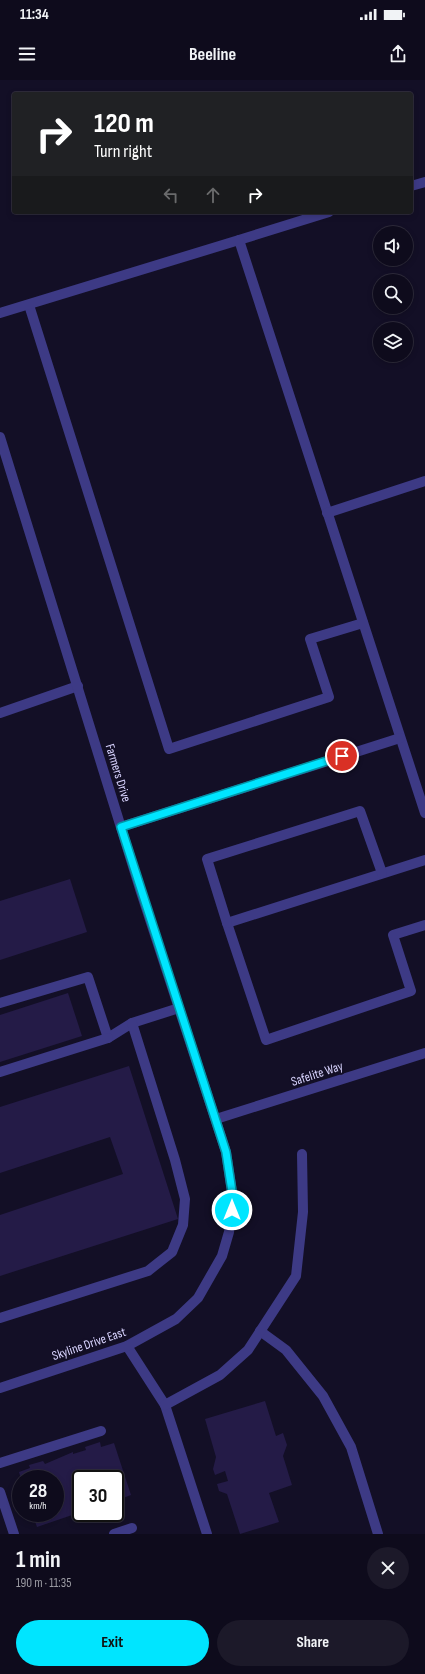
<!DOCTYPE html>
<meta charset="utf-8">
<style>
body{margin:0;font-family:"Sofia Sans Condensed",sans-serif;background:#1c1929;color:#f1f3f6;height:100vh;display:flex;flex-direction:column;font-size:15px;white-space:nowrap}
*{box-sizing:border-box;margin:0}
p{font-size:13px;color:#9b9ba3}
.icon{flex:none;width:22px;height:22px;fill:none;stroke:currentColor;stroke-width:2;stroke-linecap:round;stroke-linejoin:round}
.map{position:relative;height:1454px;overflow:hidden}
.drawer{display:flex;flex-direction:column;background:#0e0b1c;flex:1}
.drawer>*{flex:none}
.banner{position:absolute;left:12px;top:12px;width:401px;height:122px;border-radius:4px;box-shadow:0 2px 6px #0003,0 0 0 1px #2e2b3b;background:#202124;color:#fff;overflow:hidden}
.tools{position:absolute;left:373px;top:146px;display:grid;gap:8px}
.tools a{display:grid;place-items:center;width:40px;height:40px;border-radius:50%;background:#0e0b1c;box-shadow:0 2px 6px #0003,0 0 0 1px #2e2b3b;font-size:20px}
.speed{position:absolute;left:12px;top:1390px;display:flex;gap:8px;font-size:20px;font-weight:700;text-align:center}
.speed>*{display:grid;place-content:center;width:52px;height:52px;border-radius:50%;background:#0e0b1c;box-shadow:0 2px 6px #0003,0 0 0 1px #2e2b3b;line-height:1}
.speed small{font-size:10px;font-weight:400}
.speed .limit{border:2px solid #111;border-radius:6px;background:#fff;color:#111}
.pin{position:absolute;display:grid;place-items:center;width:34px;height:34px;color:#fff;margin:-17px;border:2px solid #fff;border-radius:50%;box-shadow:0 1px 4px #0007}
.me{position:absolute;width:44px;margin:-22px;rotate:0deg;stroke-linejoin:round;filter:drop-shadow(0 0 3px #0008)}
.turn{display:flex;align-items:center;gap:14px;height:84px;padding:0 16px;font-size:18px}
.turn .icon{width:52px;height:52px;stroke-width:2.5}
.turn b{display:block;font-size:28px;line-height:34px}
.lanes{display:flex;align-items:center;height:38px;padding:0 16px;background:#0003;justify-content:center;gap:20px;direction:ltr}
.lanes .off{opacity:.35}
.round{display:grid;place-items:center;flex:none;width:42px;height:42px;border-radius:21px;background:#1c1929}
.headline{display:flex;align-items:center;justify-content:space-between;height:68px;padding:0 16px}
h1{font-size:24px;font-weight:700;line-height:30px}
.button{display:flex;gap:8px;margin-top:auto;padding:8px 16px}
.button a{flex:1;height:46px;border-radius:24px;background:#00e5ff;color:#111;font-size:16px;font-weight:700;line-height:46px;text-align:center}
.button a+a{background:#1c1929;color:#f1f3f6}
.status{display:flex;justify-content:space-between;align-items:center;height:28px;padding:0 20px;background:#0e0b1c;direction:ltr}
.status svg{height:11px;fill:currentColor}
header{display:flex;justify-content:space-between;align-items:center;height:52px;padding:0 16px;background:#0e0b1c;font-size:18px;font-weight:700}
.map>svg:first-child{display:block}
.building{fill:#241b47}
.lines{fill:none;stroke-linecap:round;stroke-linejoin:round}
.service{stroke:#3d3a85;stroke-width:10}
.minor{stroke:#3d3a85;stroke-width:10}
.route-casing{stroke:#0095a6;stroke-width:10}
.route{stroke:#00e5ff;stroke-width:7}
.labels{text-anchor:middle;dominant-baseline:central;stroke-width:4;stroke-linejoin:round;paint-order:stroke}
.street-label{font-size:13px;fill:#d9d4ff;stroke:#130f26}
</style>
<div class="status"><b>11:34</b><svg viewBox="0 0 49 12"><path d="M0 12V9h3v3zM5 12V6h3v6zM10 12V3h3v9zM15 12V0h3v12zM26 1h20v11H26zM47 4h2v5h-2z"/></svg></div>
<header><svg class="icon" aria-label="menu" viewBox="0 0 24 24"><path d="M4 6h16M4 12h16M4 18h16"/></svg>Beeline<svg class="icon" aria-label="share" viewBox="0 0 24 24"><path d="M12 15V3M7 8l5-5 5 5M5 13v7h14v-7"/></svg></header>
<div class="map">
<svg width="425" height="1454" viewBox="0 0 425 1454">
<rect width="100%" height="100%" fill="#130f26"/>
<g class="building">
<path d="M 70,799 L 87,852 L 0,880 L 0,821 Z"/>
<path d="M 68,913 L 82,956 L 0,982 L 0,935 Z"/>
<path d="M 129,986 L 178,1139 L 0,1196 L 0,1135 L 123,1094 L 110,1057 L 0,1093 L 0,1027 Z"/>
<path d="M 265,1321 L 276,1356 L 283,1353 L 287,1365 L 283,1376 L 292,1405 L 269,1413 L 279,1442 L 240,1454 L 227,1414 L 219,1411 L 217,1404 L 228,1401 L 225,1391 L 215,1395 L 213,1389 L 216,1377 L 205,1339 Z"/>
<path d="M 100,1362 L 101,1367 L 114,1363 L 131,1415 L 115,1421 L 115,1399 L 81,1399 L 81,1432 L 37,1447 L 32,1433 L 55,1433 L 55,1399 L 21,1399 L 19,1392 L 30,1388 L 29,1385 L 43,1381 L 45,1384 L 73,1372 L 73,1374 L 86,1370 L 85,1367 Z"/>
</g>
<g class="lines">
<g class="service">
<path d="M 411,106 L 425,102"/>
<path d="M 239,160 L 329,132"/>
<path d="M 29,225 L 169,669 L 329,617 L 310,559 L 363,543"/>
<path d="M 0,233 L 239,160 L 425,733"/>
<path d="M 327,433 L 425,401"/>
<path d="M 0,633 L 78,606"/>
<path d="M 121,747 L 400,658"/>
<path d="M 425,780 L 227,843 L 266,960 L 411,911 L 393,855 L 425,845"/>
<path d="M 227,843 L 207,779 L 360,731 L 382,793"/>
<path d="M 0,923 L 88,897 L 108,958 L 132,943 L 179,928"/>
<path d="M 0,992 L 108,958"/>
<path d="M 216,1039 L 425,973"/>
<path d="M 0,1238 L 148,1191 L 172,1172 L 183,1145 L 185,1119 L 175,1080 L 132,943"/>
<path d="M 260,1251 L 286,1270 L 323,1316 L 351,1367 L 378,1454"/>
<path d="M 127,1266 L 165,1325 L 207,1454"/>
<path d="M 165,1325 L 220,1295 L 248,1270 L 296,1196 L 303,1132 L 302,1074"/>
<path d="M 0,1383 L 101,1351"/>
<path d="M 0,1412 L 14,1454"/>
<path d="M 114,1454 L 132,1448"/>
</g>
<path class="minor" d="M 0,357 L 141,812 L 226,1072 L 233,1119 L 229,1152 L 222,1176 L 198,1218 L 176,1239 L 127,1266 L 0,1308"/>
</g>
<g class="lines">
<g class="route-casing">
<path id="route" d="M 232,1130 L 233,1118 L 226,1072 L 121,747 L 342,676"/>
</g>
<use href="#route" class="route"/>
</g>
<g class="labels">
<g class="street-label">
<text transform="translate(118 693) rotate(73)">Farmers Drive</text>
<text transform="translate(317 994) rotate(-18)">Safelite Way</text>
<text transform="translate(89 1264) rotate(-19)">Skyline Drive East</text>
</g>
</g>
</svg>
<div class="tools">
<a><svg class="icon" aria-label="sound" viewBox="0 0 24 24"><path d="M4 9h4l5-4v14l-5-4H4zM17 9q2 3 0 6"/></svg></a>
<a><svg class="icon" aria-label="search" viewBox="0 0 24 24"><circle cx="10" cy="10" r="6"/><path d="M15 15l6 6"/></svg></a>
<a><svg class="icon" aria-label="layers" viewBox="0 0 24 24"><path d="M12 4l9 5-9 5-9-5zM3 14l9 5 9-5"/></svg></a>
</div>
<div class="speed"><div>28<small>km/h</small></div><div class="limit">30</div></div>
<div class="pin" style="left:342px;top:676px;background:#d93025"><svg class="icon" aria-label="arrive" viewBox="0 0 24 24"><path d="M6 21V4h12l-3 4 3 4H6"/></svg></div>
<svg class="me" style="left:232px;top:1130px" viewBox="-20 -20 40 40"><circle r="17" fill="#00e5ff" stroke="#fff" stroke-width="3"/><path d="M0-11L8 9 0 5-8 9z" fill="#fff"/></svg>
<div class="banner">
<div class="turn"><svg class="icon" aria-label="right" viewBox="0 0 24 24"><path d="M7 20v-9h11M14 6l5 5-5 5"/></svg><div><b>120 m</b>Turn right</div></div>
<div class="lanes"><svg class="icon off" aria-label="left" viewBox="0 0 24 24"><path d="M17 20v-9H6M10 6l-5 5 5 5"/></svg><svg class="icon off" aria-label="ahead" viewBox="0 0 24 24"><path d="M12 20V5M6 11l6-6 6 6"/></svg><svg class="icon" aria-label="right" viewBox="0 0 24 24"><path d="M7 20v-9h11M14 6l5 5-5 5"/></svg></div>
</div>
</div>
<section class="drawer">
<div class="headline"><div><h1>1 min</h1><p>190 m · 11:35</p></div><a class="round"><svg class="icon" aria-label="close" viewBox="0 0 24 24"><path d="M6 6l12 12M18 6L6 18"/></svg></a></div>
<div class="button"><a>Exit</a><a>Share</a></div>
</section>
